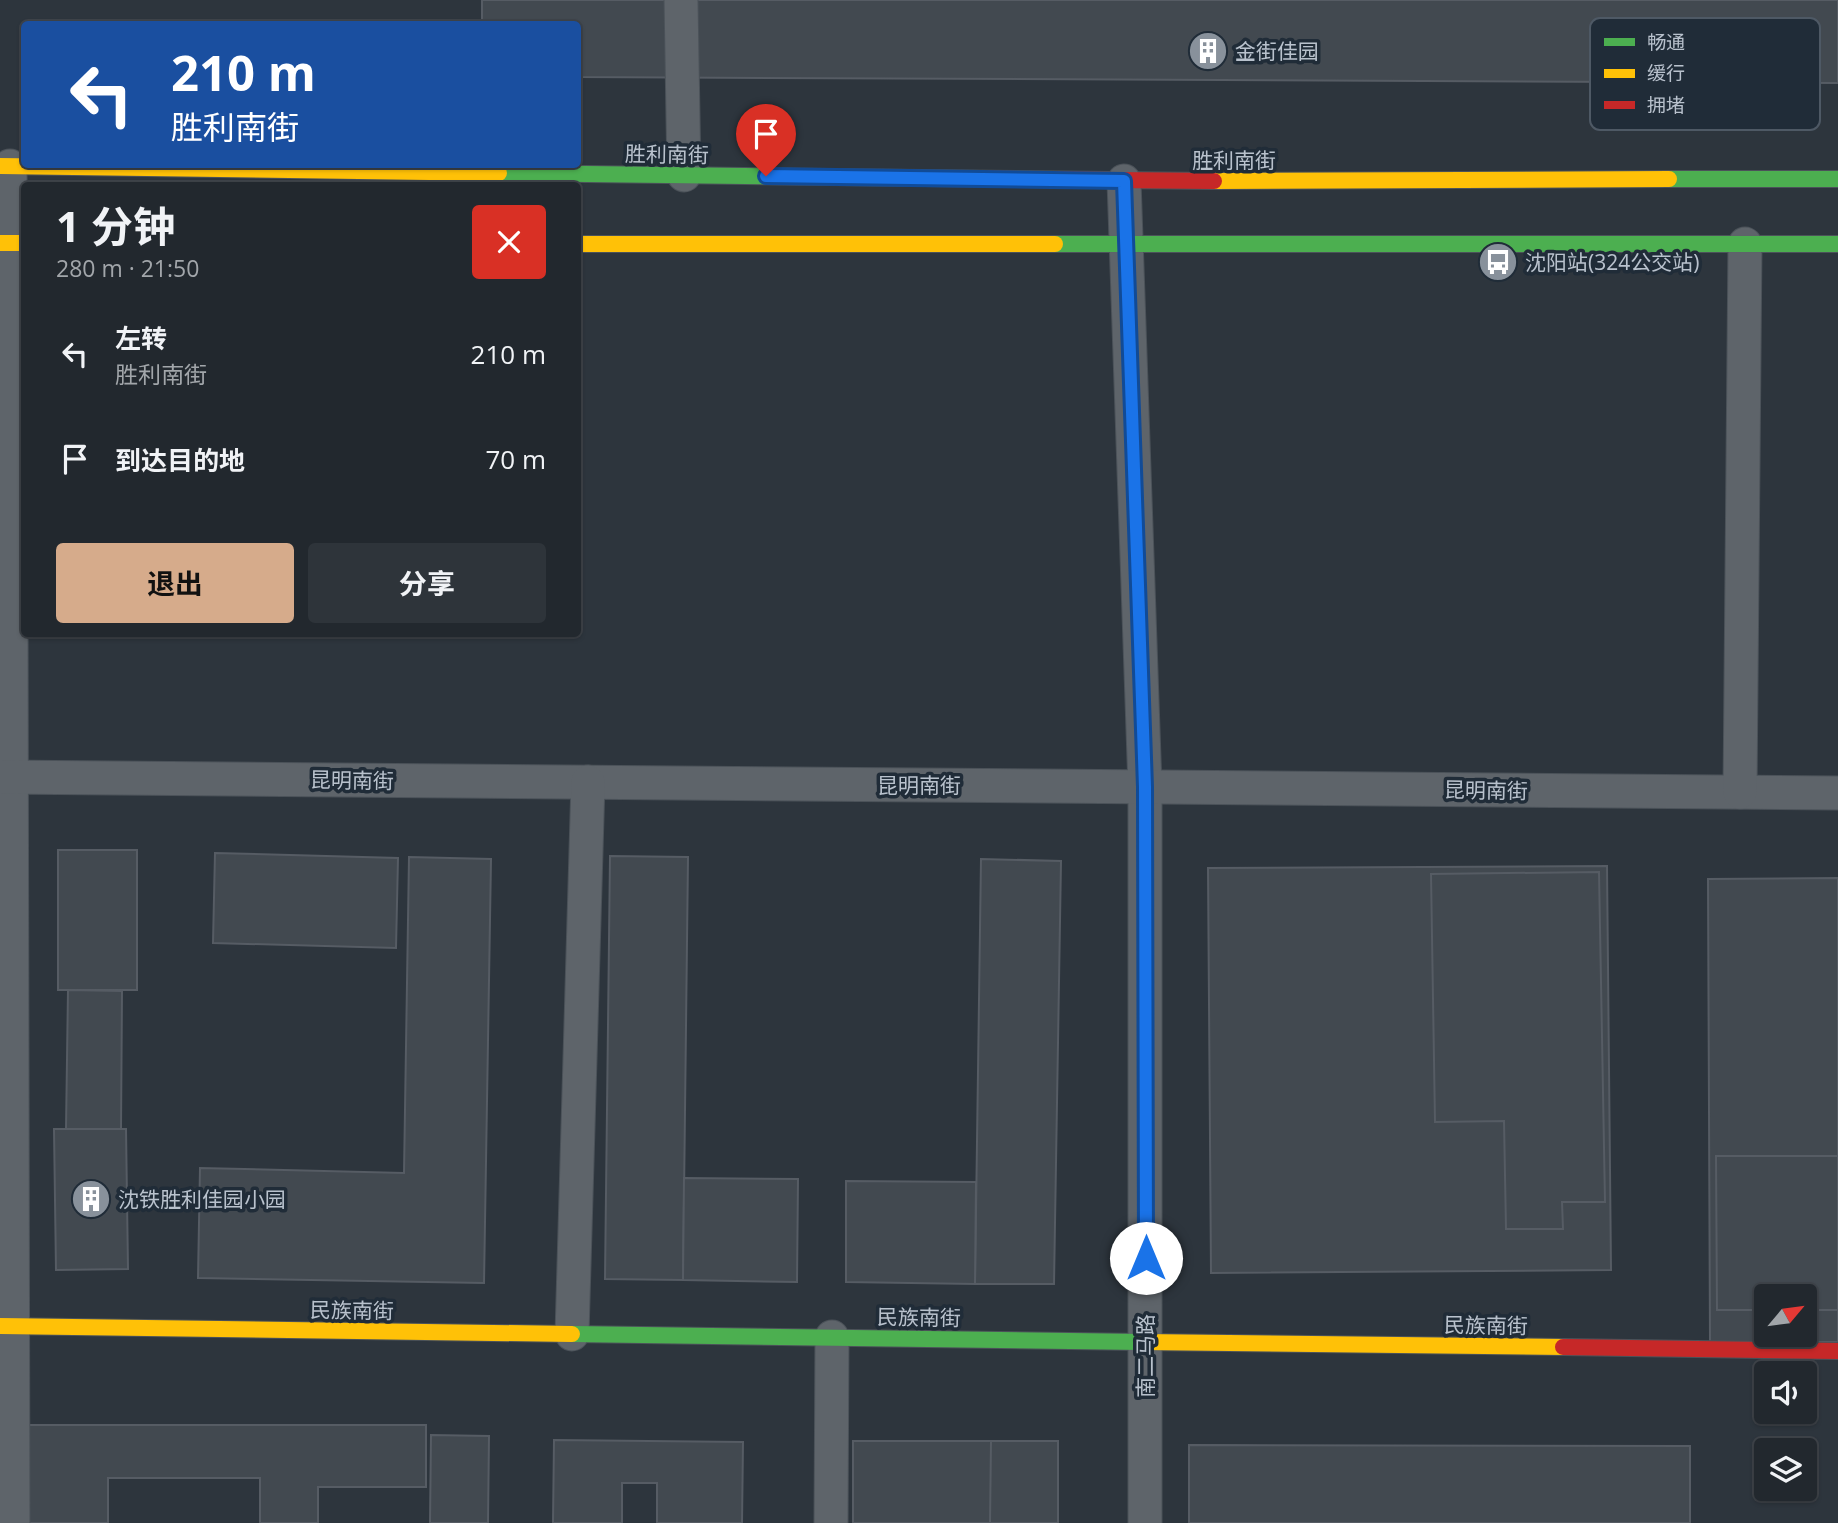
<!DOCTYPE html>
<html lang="zh">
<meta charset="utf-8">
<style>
body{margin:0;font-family:"Open Sans","Noto Sans SC",sans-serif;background:#2e343a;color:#f1f3f6;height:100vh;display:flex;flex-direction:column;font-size:26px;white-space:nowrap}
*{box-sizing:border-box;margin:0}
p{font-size:23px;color:#a2a6aa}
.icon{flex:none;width:38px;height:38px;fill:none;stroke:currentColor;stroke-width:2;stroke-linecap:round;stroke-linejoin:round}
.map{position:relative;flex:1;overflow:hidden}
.panel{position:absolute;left:21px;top:182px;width:560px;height:455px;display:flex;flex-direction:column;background:#22282e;border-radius:7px;box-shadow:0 2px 5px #0004,0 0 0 2px #3f444a}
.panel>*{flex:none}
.hud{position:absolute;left:21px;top:21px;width:560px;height:147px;border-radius:7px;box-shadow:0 2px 5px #0004,0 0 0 2px #3f444a;background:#1a4fa0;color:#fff;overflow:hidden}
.needle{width:46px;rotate:61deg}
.controls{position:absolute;left:1754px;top:1284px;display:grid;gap:14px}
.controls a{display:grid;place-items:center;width:63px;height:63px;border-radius:7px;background:#22282e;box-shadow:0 2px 5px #0004,0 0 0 2px #3f444a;font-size:35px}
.pin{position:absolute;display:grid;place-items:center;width:60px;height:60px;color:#fff;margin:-72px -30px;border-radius:50% 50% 50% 0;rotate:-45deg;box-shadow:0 0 7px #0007}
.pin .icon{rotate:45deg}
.me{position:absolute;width:77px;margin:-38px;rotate:0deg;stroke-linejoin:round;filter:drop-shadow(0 0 5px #0008)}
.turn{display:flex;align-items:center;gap:24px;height:147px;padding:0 35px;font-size:32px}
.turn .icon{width:91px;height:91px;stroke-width:2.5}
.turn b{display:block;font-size:49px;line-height:60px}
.round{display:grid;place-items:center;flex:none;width:74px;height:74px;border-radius:7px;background:#2e343a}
.overview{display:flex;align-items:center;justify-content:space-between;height:119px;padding:0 35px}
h1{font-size:42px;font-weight:700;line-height:52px}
.button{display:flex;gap:14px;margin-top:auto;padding:14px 35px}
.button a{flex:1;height:80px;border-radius:7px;background:#d6ab8b;color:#111;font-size:28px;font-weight:700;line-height:80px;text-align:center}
.button a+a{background:#2e343a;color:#f1f3f6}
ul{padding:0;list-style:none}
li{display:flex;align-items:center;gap:21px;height:105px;padding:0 35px}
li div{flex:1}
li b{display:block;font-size:26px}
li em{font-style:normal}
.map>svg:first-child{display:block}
.building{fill:#424950;stroke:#565c64;stroke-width:2;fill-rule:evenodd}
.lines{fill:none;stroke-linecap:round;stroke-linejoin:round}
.street-casing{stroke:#4b5259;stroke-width:35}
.fast-casing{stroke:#4b5259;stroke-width:18}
.slow-casing{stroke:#4b5259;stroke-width:18}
.jam-casing{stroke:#4b5259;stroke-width:18}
.street{stroke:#5e646a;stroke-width:33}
.fast{stroke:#4caf50;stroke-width:16}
.slow{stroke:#ffc107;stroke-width:16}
.jam{stroke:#c62828;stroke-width:16}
.route-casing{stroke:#114b97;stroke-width:18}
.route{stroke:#1a73e8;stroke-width:12}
.labels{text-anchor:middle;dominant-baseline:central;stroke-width:7;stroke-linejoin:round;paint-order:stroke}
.poi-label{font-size:21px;fill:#b9c2cd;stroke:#202c38;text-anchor:start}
.street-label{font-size:21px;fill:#b9c2cd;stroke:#202c38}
.key{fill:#202c38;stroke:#4e5965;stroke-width:2}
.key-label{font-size:19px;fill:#b9c2cd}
</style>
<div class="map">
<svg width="1838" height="1523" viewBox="0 0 1838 1523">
<rect width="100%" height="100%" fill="#2d353d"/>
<g class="building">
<path d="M 482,0 L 1838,0 L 1838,83 L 578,77 L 578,24 L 482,24 Z"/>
<rect x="58" y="850" width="79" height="140"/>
<path d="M 215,853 L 398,858 L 396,948 L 213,943 Z"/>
<path d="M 610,856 L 688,857 L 683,1280 L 605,1279 Z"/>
<path d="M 409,857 L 491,859 L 484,1283 L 198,1278 L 200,1168 L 404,1173 Z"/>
<path d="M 981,859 L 1061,861 L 1054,1284 L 975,1284 Z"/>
<path d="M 1607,866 L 1611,1270 L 1211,1273 L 1208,868 Z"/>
<path d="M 1599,872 L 1605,1202 L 1562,1202 L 1563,1229 L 1506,1229 L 1504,1121 L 1435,1122 L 1431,874 Z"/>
<path d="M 1838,878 L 1838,1342 L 1710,1342 L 1708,879 ZM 1766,1297 L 1804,1297 L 1804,1335 L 1766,1335 Z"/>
<path d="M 68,990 L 122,991 L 121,1129 L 66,1129 Z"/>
<path d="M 54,1129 L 126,1129 L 128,1269 L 56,1270 Z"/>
<path d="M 1716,1156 L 1838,1156 L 1838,1310 L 1804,1310 L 1804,1297 L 1766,1297 L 1766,1310 L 1717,1310 Z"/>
<path d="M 684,1178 L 798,1179 L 797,1282 L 683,1280 Z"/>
<path d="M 846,1181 L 976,1182 L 975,1284 L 846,1282 Z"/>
<path d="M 19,1425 L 426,1425 L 426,1487 L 318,1487 L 318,1523 L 260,1523 L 260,1478 L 108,1478 L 108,1523 L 19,1523 Z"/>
<path d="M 431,1435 L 489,1436 L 488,1523 L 430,1523 Z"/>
<path d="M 554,1440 L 743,1442 L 742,1523 L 657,1523 L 657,1483 L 622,1483 L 622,1523 L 553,1523 Z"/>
<path d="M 853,1441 L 920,1441 L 919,1523 L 853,1523 Z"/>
<rect x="853" y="1441" width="205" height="82"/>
<path d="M 991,1441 L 1058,1441 L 1058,1523 L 990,1523 Z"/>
<path d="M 1189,1445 L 1260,1446 L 1261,1523 L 1189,1523 Z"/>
<path d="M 1189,1445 L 1690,1446 L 1690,1523 L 1189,1523 Z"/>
</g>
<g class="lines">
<g class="street-casing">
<g id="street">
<path d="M 681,0 L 684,175"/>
<path d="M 10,166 L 13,1523"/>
<path d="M 1124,181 L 1145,787 L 1145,1523"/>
<path d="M 0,777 L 1838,793"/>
<path d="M 1740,792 L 1745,244"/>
<path d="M 572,1334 L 588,782"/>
<path d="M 831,1523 L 832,1337"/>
</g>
</g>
<g class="fast-casing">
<g id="fast">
<path d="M 499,173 L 829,177"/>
<path d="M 1669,179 L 1838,179"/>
<path d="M 1055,244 L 1838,244"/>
<path d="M 572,1334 L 1142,1342"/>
</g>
</g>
<g class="slow-casing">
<g id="slow">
<path d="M 0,166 L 499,173"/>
<path d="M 1214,181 L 1669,179"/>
<path d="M 0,243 L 24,243"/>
<path d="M 578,244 L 1055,244"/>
<path d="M 0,1326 L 572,1334"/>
<path d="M 1142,1342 L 1563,1347"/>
</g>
</g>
<g class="jam-casing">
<g id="jam">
<path d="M 829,177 L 1214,181"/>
<path d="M 1563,1347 L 1838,1351"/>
</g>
</g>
<use href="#street" class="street"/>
<use href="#fast" class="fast"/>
<use href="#slow" class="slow"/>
<use href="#jam" class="jam"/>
</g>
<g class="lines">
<g class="route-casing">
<path id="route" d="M 766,176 L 1124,181 L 1145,787 L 1146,1258"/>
</g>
<use href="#route" class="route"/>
</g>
<defs>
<g id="building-disc" transform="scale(2.0125)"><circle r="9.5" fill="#88919b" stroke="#202c38"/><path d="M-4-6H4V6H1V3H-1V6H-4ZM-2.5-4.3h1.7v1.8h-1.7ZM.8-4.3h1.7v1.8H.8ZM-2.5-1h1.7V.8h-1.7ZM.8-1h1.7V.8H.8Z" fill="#fff"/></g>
<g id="bus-disc" transform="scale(2.0125)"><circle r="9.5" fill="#88919b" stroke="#202c38"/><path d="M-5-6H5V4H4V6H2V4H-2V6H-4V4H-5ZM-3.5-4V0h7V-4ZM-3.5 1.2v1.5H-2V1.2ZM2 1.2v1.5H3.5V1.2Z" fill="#fff"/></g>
</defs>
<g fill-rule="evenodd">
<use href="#building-disc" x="1208" y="51"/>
<use href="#bus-disc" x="1498" y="262"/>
<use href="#building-disc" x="91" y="1199"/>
</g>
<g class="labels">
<g class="poi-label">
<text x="1235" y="51">金街佳园</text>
<text x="1525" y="262">沈阳站(324公交站)</text>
<text x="118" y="1199">沈铁胜利佳园小园</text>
</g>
<g class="street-label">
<text transform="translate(667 154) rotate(1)">胜利南街</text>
<text x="1234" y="160">胜利南街</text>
<text transform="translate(352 780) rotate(1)">昆明南街</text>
<text x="919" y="785">昆明南街</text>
<text transform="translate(1486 790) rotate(1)">昆明南街</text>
<text transform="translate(352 1310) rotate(1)">民族南街</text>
<text transform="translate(919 1317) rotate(1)">民族南街</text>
<text transform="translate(1486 1325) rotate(1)">民族南街</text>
<text transform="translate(1145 1356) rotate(-90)">南二马路</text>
</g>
</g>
<rect x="1590" y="18" width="230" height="112" rx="10" class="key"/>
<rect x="1604" y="38" width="31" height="8" fill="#4caf50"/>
<rect x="1604" y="69" width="31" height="9" fill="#ffc107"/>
<rect x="1604" y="101" width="31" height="8" fill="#c62828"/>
<g class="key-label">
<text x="1647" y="49">畅通</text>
<text x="1647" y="80">缓行</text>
<text x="1647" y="112">拥堵</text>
</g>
</svg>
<div class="controls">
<a><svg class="needle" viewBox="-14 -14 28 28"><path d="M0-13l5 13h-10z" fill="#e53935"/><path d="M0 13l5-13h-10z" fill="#a2a6aa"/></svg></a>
<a><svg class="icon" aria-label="sound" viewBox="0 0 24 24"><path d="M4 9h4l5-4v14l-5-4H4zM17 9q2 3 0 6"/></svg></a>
<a><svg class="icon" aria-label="layers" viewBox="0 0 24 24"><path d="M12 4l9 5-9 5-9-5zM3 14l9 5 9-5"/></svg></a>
</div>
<div class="pin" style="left:766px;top:176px;background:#d93025"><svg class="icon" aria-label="arrive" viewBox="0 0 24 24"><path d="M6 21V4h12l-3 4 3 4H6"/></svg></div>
<svg class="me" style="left:1146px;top:1258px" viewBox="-20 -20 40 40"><circle r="19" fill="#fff"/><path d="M0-13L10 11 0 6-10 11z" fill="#1a73e8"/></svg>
<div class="hud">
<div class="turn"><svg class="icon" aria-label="left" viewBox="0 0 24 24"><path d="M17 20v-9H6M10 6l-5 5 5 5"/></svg><div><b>210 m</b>胜利南街</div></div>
</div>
<section class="panel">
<div class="overview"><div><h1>1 分钟</h1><p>280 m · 21:50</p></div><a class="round" style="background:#d93025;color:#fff"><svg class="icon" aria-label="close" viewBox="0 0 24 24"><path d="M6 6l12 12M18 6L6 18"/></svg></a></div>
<ul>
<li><svg class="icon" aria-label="left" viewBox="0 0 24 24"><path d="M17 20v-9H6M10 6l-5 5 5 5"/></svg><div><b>左转</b><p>胜利南街</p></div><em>210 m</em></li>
<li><svg class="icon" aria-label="arrive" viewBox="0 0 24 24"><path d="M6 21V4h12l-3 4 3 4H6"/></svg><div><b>到达目的地</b></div><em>70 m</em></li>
</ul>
<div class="button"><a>退出</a><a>分享</a></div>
</section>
</div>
